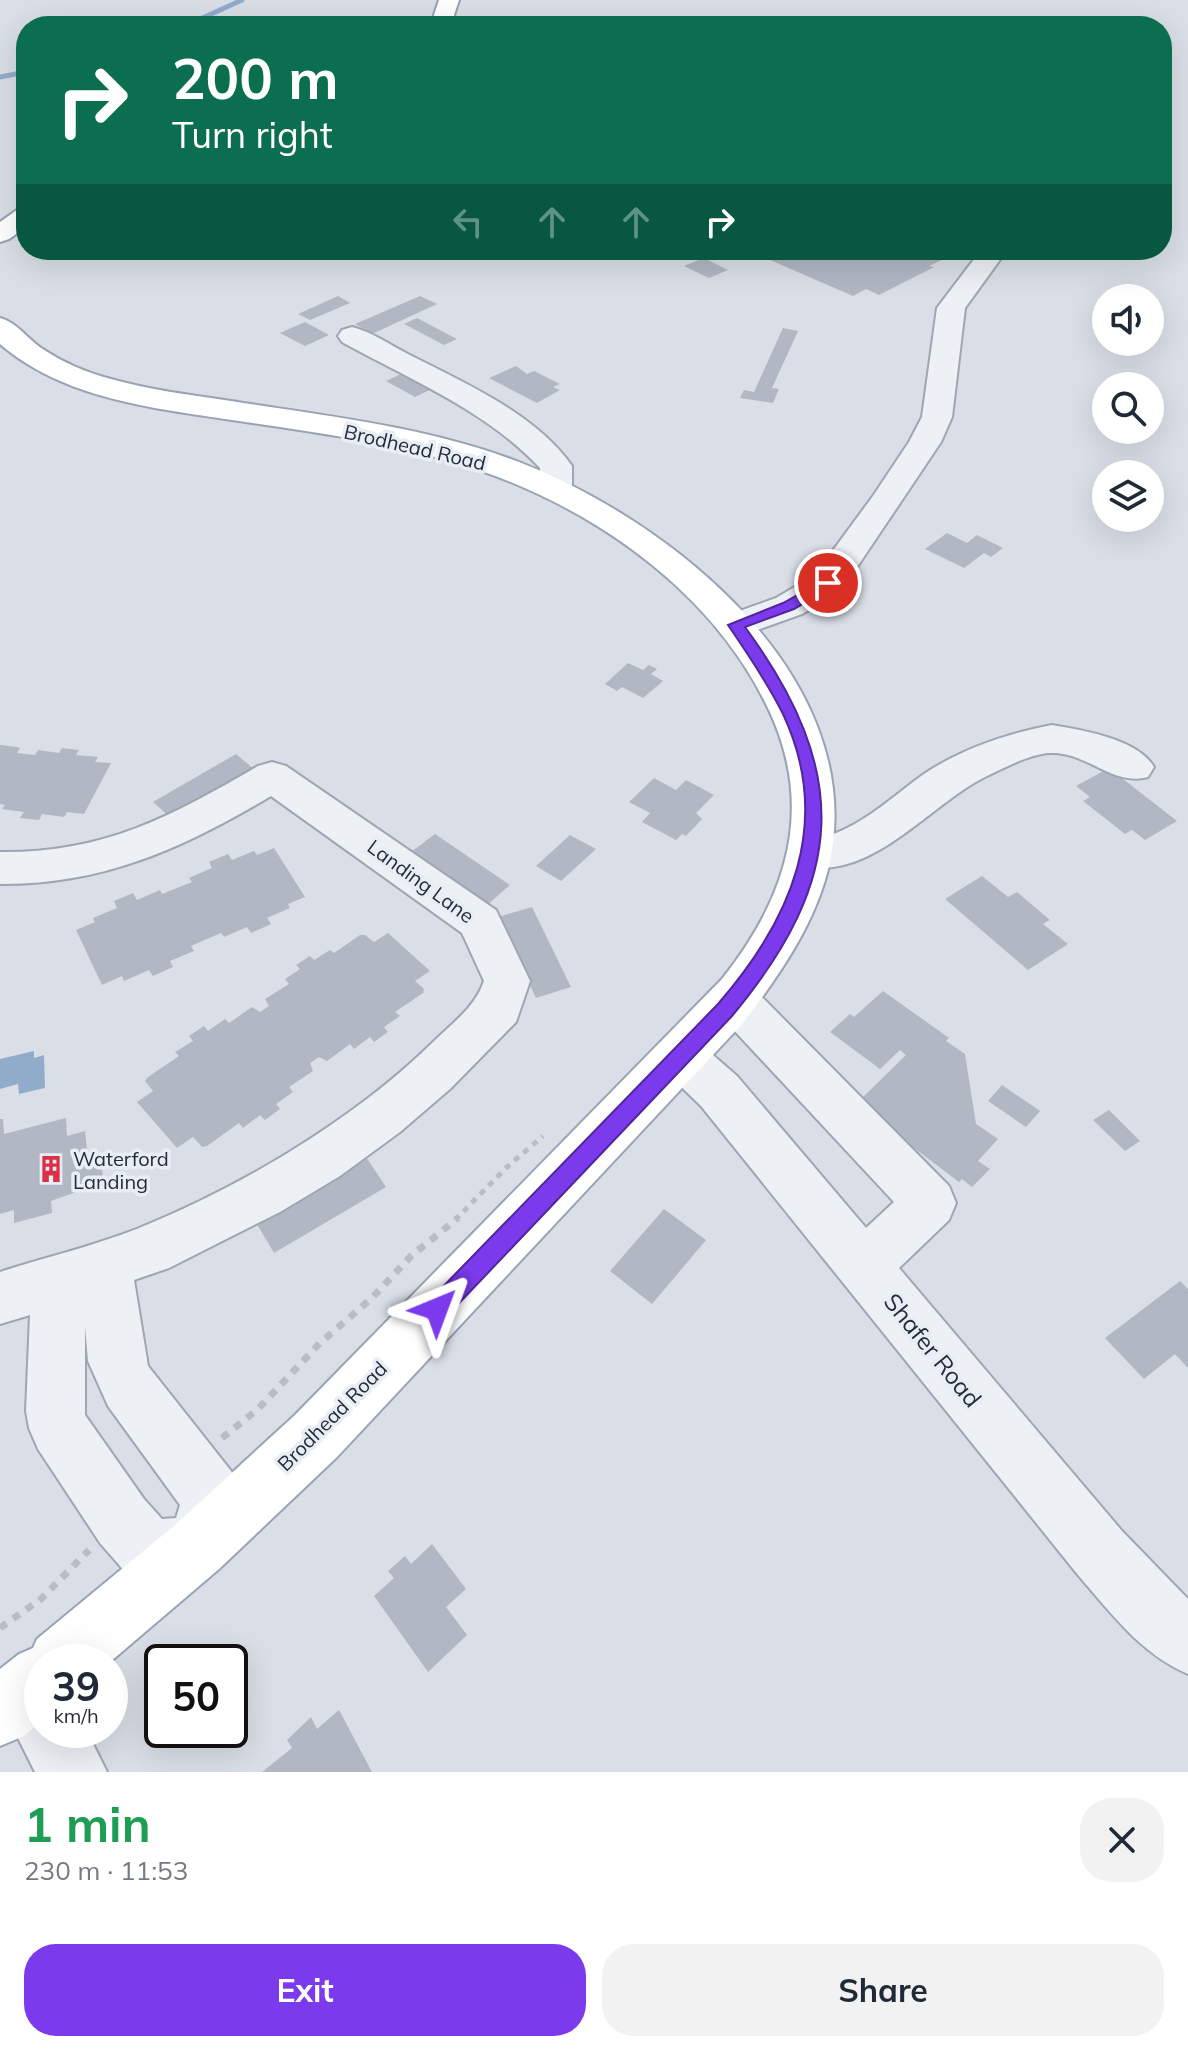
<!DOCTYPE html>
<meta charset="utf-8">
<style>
body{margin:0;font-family:Mulish,sans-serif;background:#f2f2f3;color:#1f2937;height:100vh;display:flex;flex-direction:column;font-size:30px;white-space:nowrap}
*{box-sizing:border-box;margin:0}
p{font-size:26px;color:#747a83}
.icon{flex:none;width:44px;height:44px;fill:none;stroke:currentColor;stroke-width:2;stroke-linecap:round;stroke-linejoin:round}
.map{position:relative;height:1772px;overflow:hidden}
.details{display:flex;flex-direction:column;background:#fff;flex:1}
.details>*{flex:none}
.banner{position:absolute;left:16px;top:16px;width:1156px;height:244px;border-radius:32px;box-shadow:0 8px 32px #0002;background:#0b6e4f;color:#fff;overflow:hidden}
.fabs{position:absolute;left:1092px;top:284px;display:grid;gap:16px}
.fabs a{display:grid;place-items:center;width:72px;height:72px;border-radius:50%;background:#fff;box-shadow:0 8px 32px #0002;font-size:40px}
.speed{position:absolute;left:24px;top:1644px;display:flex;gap:16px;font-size:40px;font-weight:700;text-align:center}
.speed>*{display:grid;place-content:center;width:104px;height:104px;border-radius:50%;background:#fff;box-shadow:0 8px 32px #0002;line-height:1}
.speed small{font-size:20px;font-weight:400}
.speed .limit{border:4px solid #111;border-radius:12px;background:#fff;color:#111}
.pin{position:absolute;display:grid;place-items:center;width:68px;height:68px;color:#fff;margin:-34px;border:4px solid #fff;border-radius:50%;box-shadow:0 2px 8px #0007}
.me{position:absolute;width:88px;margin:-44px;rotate:44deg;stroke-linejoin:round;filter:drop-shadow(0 0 6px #0008)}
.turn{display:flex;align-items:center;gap:28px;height:168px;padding:0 24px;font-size:36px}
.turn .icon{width:104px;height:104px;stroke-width:2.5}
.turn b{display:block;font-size:56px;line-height:68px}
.lanes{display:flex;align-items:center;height:76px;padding:0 24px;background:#0003;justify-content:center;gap:40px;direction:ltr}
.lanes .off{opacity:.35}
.round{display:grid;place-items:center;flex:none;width:84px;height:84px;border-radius:32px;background:#f2f2f3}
.headline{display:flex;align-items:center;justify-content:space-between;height:136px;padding:0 24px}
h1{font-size:48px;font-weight:700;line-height:60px;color:#1e9e55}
.cta{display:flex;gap:16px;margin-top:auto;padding:16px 24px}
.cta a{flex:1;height:92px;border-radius:32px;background:#7c3aed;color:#fff;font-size:32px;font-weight:700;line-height:92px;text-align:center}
.cta a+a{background:#f2f2f3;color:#1f2937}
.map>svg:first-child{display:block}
.water{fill:#91accb}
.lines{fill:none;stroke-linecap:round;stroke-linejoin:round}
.stream{stroke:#91accb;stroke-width:5}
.building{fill:#b1b8c4}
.minor-casing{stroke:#9fa6b1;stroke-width:4}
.major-casing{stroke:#98a3b4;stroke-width:4}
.path-far1{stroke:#b8bdc5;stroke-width:5;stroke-dasharray:6 6;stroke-linecap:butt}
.path{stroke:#b8bdc5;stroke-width:7;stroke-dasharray:8 8;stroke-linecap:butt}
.minor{fill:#edf0f5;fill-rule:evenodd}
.major{fill:#fff;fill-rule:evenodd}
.route{fill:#7c3aed;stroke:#51269a;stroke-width:2}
.labels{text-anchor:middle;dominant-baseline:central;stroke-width:7;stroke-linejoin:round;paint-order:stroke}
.street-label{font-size:20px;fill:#232c3e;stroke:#e9eef5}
.poi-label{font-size:20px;fill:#232c3e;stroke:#e9eef5;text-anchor:start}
.near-street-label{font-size:24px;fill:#232c3e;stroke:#e9eef5}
</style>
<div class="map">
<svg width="1188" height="1772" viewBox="0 0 1188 1772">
<rect width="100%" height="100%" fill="#dadfe7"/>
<path class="water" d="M 34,1051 L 34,1058 L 44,1055 L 45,1088 L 19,1094 L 18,1084 L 0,1089 L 0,1059 Z"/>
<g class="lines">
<g class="stream">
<path d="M 185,26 L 242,0"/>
<path d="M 0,77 L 26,72"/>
</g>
</g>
<g class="building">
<path d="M 747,250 L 927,250 L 946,258 L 929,266 L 934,267 L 879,295 L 866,289 L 853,296 Z"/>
<path d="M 704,258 L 728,270 L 709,278 L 684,266 Z"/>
<path d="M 338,296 L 350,303 L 310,320 L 298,314 Z"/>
<path d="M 420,296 L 437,304 L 372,334 L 355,324 Z"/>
<path d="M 417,318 L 457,339 L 444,345 L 404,324 Z"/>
<path d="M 305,322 L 329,335 L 305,346 L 280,333 Z"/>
<path d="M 783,328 L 798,331 L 772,388 L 779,389 L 773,403 L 740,398 L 744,390 L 754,392 Z"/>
<path d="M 516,366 L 527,374 L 534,371 L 560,384 L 553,387 L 560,390 L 537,403 L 489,378 Z"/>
<path d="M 405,372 L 434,388 L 415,397 L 386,381 Z"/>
<path d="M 947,533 L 967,543 L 977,535 L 1003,548 L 991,557 L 984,553 L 964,568 L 925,549 Z"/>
<path d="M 628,663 L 643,670 L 649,665 L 657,669 L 651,674 L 663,681 L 643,698 L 622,687 L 617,691 L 605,684 Z"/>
<path d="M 0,745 L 17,747 L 20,748 L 17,753 L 35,755 L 38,750 L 59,753 L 62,748 L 79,750 L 76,755 L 98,757 L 95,762 L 111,763 L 84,814 L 67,812 L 64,817 L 42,814 L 39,820 L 20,818 L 24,812 L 2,809 L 5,805 L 0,804 Z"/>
<path d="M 236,754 L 255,770 L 172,819 L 153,802 Z"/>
<path d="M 1109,768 L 1177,821 L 1145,840 L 1132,830 L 1125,834 L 1083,801 L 1090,797 L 1076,786 Z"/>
<path d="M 654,778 L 676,790 L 686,780 L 714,795 L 696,813 L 702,819 L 686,836 L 682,834 L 676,840 L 642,822 L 650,813 L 629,802 Z"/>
<path d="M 435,834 L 510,885 L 487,905 L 411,852 Z"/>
<path d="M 570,835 L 596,849 L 561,881 L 536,866 Z"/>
<path d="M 274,848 L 305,897 L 288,904 L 290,908 L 267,918 L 271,924 L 251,933 L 247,927 L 224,937 L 221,933 L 191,946 L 194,951 L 170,961 L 173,967 L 153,976 L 149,970 L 124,981 L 122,976 L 102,985 L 76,930 L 95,922 L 93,918 L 117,908 L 114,901 L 133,893 L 137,900 L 160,890 L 162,894 L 192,882 L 189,878 L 212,868 L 209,862 L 228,854 L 232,860 L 254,851 L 257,855 Z"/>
<path d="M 982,876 L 1008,897 L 1017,892 L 1050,920 L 1043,924 L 1068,944 L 1028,970 L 945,899 Z"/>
<path d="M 532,907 L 571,987 L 536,998 L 498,917 Z"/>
<path d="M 388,933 L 430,971 L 415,981 L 424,989 L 423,993 L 395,1012 L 400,1016 L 384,1027 L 388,1032 L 374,1042 L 370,1037 L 354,1049 L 350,1044 L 327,1061 L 319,1057 L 310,1063 L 313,1071 L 289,1087 L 293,1092 L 276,1104 L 280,1109 L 265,1120 L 260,1115 L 243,1128 L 239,1123 L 207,1146 L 202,1147 L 193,1137 L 177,1148 L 137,1102 L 153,1091 L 145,1081 L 148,1077 L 179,1056 L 175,1052 L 193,1041 L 189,1036 L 204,1026 L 208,1031 L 225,1019 L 229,1023 L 252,1007 L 260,1012 L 269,1006 L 265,999 L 289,984 L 285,979 L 300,969 L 296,965 L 310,956 L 314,960 L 330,950 L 334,953 L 360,935 L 365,935 L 374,942 Z"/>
<path d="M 883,991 L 949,1038 L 946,1041 L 965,1054 L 976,1124 L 998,1139 L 978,1161 L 990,1169 L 972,1187 L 962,1179 L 959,1182 L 856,1104 L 906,1055 L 900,1050 L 880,1069 L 830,1032 L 850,1014 L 854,1017 Z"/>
<path d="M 1002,1085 L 1040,1111 L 1026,1127 L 988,1101 Z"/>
<path d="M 1109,1110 L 1140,1141 L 1125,1151 L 1093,1120 Z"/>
<path d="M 66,1118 L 67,1136 L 85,1131 L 88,1160 L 101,1157 L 103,1179 L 84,1184 L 85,1189 L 51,1201 L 52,1213 L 14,1223 L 14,1210 L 0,1214 L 0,1119 L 3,1119 L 4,1134 Z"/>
<path d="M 366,1157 L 386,1187 L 274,1253 L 255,1221 Z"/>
<path d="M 664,1209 L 706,1240 L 652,1304 L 610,1271 Z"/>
<path d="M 1180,1281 L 1188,1289 L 1188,1368 L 1175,1354 L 1144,1379 L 1105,1338 Z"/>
<path d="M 432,1544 L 466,1589 L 446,1607 L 467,1635 L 428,1672 L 374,1596 L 394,1578 L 388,1571 L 405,1556 L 411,1564 Z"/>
<path d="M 339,1710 L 372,1772 L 262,1772 L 292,1748 L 287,1740 L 311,1717 L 317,1729 Z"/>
</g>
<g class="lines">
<g class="minor-casing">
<g id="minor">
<path d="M 981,250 L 1007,250 L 965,308 L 952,417 L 941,442 L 841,591 L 802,614 L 749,633 L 736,637 L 723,633 L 718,625 L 723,617 L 776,598 L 815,575 L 873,496 L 909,442 L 922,417 L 937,308 Z"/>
<path d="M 352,327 C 372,332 390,345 408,354 C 464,383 535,413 572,466 L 572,490 L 568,497 L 556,500 L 544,497 L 540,490 L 540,468 C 487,411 409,379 342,342 L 338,336 L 342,330 Z"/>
<path d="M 1052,725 C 1082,730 1138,739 1154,767 L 1148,777 C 1113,787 1086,751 1050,753 C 1030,754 1006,767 987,776 C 927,805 869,887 794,864 L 787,853 L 794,842 C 807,838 824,838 836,833 C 869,820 896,794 924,774 C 961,749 1009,733 1052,725 Z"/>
<path d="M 272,762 L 286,766 L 496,910 L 530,981 L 516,1022 L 450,1089 L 400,1132 L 340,1176 L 280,1212 L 169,1268 L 134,1280 L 148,1366 L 235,1476 L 244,1498 L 219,1569 L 197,1578 L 149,1583 L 127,1574 L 100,1543 L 38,1449 L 29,1428 L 26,1411 L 30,1315 L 0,1324 L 0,1272 C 46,1257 94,1246 139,1228 C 239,1188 353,1120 430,1045 C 450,1025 475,1008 484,981 L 462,933 L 271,796 C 184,848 103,885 0,884 L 0,852 C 104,853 170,817 258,766 ZM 85,1326 L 88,1361 L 108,1406 L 180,1505 L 176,1518 L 162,1519 L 144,1499 L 85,1415 Z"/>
<path d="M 734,980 L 751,986 L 949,1186 L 956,1203 L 949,1220 L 899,1268 L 1122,1531 L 1188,1599 L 1188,1674 C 1141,1654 1111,1613 1078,1575 L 701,1106 L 664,1070 L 657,1056 L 664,1042 L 681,1036 L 698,1042 L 737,1076 L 866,1228 L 894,1202 L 717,1012 L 710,999 L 717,986 Z"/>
<path d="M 42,1699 L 42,1730 L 86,1730 L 107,1772 L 35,1772 L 14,1730 L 24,1706 Z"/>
</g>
</g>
<g class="major-casing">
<g id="major">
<path d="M 439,0 L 459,0 L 454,15 L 457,26 L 437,26 L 434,15 Z"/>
<path d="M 26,207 L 26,227 L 9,239 L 0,242 L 0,222 L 17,210 Z"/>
<path d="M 0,318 C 16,322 27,338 41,348 C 62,362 87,373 111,379 C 150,390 191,395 231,401 C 327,416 428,427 519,462 C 671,521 867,677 830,861 C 817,922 779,976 742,1024 L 337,1457 L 219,1569 L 110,1662 L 42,1662 L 42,1720 L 24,1736 L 0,1746 L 0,1669 L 19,1654 L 33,1648 L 37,1639 L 175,1525 L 295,1415 L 722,979 C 788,896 816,806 767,706 C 707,582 576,496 446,460 C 376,440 304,431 232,420 C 153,408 64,399 0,344 Z"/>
</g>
</g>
<path class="path-far1" d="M 455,1220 L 507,1167 L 543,1136"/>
<g class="path">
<path d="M 222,1438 L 258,1409 L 320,1343 L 372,1298 L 411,1256 L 458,1218"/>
<path d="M 0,1628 L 41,1599 L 89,1550"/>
</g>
<use href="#minor" class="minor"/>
<use href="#major" class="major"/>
</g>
<path class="route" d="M 828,578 L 833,579 L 833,586 L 794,609 L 745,627 C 851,772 847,878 732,1016 L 446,1317 L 437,1320 L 429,1317 L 426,1309 L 429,1301 L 718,1004 C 791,920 834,823 783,714 C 767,682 748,654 728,625 L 783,603 Z"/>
<defs>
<g id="building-bare" transform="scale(2.16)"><path d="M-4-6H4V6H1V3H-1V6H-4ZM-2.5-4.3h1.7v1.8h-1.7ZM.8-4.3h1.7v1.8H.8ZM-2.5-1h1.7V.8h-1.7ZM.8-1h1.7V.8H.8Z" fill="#db3046" stroke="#e9eef5" stroke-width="2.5" paint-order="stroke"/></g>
</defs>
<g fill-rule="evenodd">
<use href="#building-bare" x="51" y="1169"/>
</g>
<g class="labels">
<g class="street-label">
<text transform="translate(415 447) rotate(13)">Brodhead Road</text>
<text transform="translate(421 881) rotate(36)">Landing Lane</text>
<text transform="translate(332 1416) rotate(-45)">Brodhead Road</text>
</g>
<g class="poi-label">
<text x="73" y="1158">Waterford<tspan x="73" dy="23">Landing</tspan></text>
</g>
<g class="near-street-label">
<text transform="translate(933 1350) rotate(51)">Shafer Road</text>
</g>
</g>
</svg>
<div class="fabs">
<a><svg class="icon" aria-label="sound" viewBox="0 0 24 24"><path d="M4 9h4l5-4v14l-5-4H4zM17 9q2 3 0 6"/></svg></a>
<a><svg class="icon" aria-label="search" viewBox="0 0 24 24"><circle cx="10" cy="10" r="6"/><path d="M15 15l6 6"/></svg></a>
<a><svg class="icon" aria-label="layers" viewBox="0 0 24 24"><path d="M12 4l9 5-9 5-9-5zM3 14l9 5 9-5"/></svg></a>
</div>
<div class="speed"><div>39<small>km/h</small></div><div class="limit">50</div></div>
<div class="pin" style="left:828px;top:583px;background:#d93025"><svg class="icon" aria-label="arrive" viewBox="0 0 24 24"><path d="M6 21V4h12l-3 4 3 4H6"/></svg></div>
<svg class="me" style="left:437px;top:1309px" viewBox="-20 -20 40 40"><path d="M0-17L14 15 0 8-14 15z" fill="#7c3aed" stroke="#fff" stroke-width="4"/></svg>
<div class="banner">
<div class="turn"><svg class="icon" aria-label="right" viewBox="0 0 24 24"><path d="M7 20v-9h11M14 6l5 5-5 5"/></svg><div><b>200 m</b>Turn right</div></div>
<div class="lanes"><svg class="icon off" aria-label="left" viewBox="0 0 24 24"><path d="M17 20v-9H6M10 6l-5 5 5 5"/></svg><svg class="icon off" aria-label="ahead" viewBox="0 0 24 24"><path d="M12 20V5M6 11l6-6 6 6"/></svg><svg class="icon off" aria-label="ahead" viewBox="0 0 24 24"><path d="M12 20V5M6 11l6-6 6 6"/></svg><svg class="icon" aria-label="right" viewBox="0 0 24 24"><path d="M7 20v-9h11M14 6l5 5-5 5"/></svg></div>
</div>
</div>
<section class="details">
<div class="headline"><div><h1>1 min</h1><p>230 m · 11:53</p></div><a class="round"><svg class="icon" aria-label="close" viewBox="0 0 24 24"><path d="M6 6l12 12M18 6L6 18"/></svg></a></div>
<div class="cta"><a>Exit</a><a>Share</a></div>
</section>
